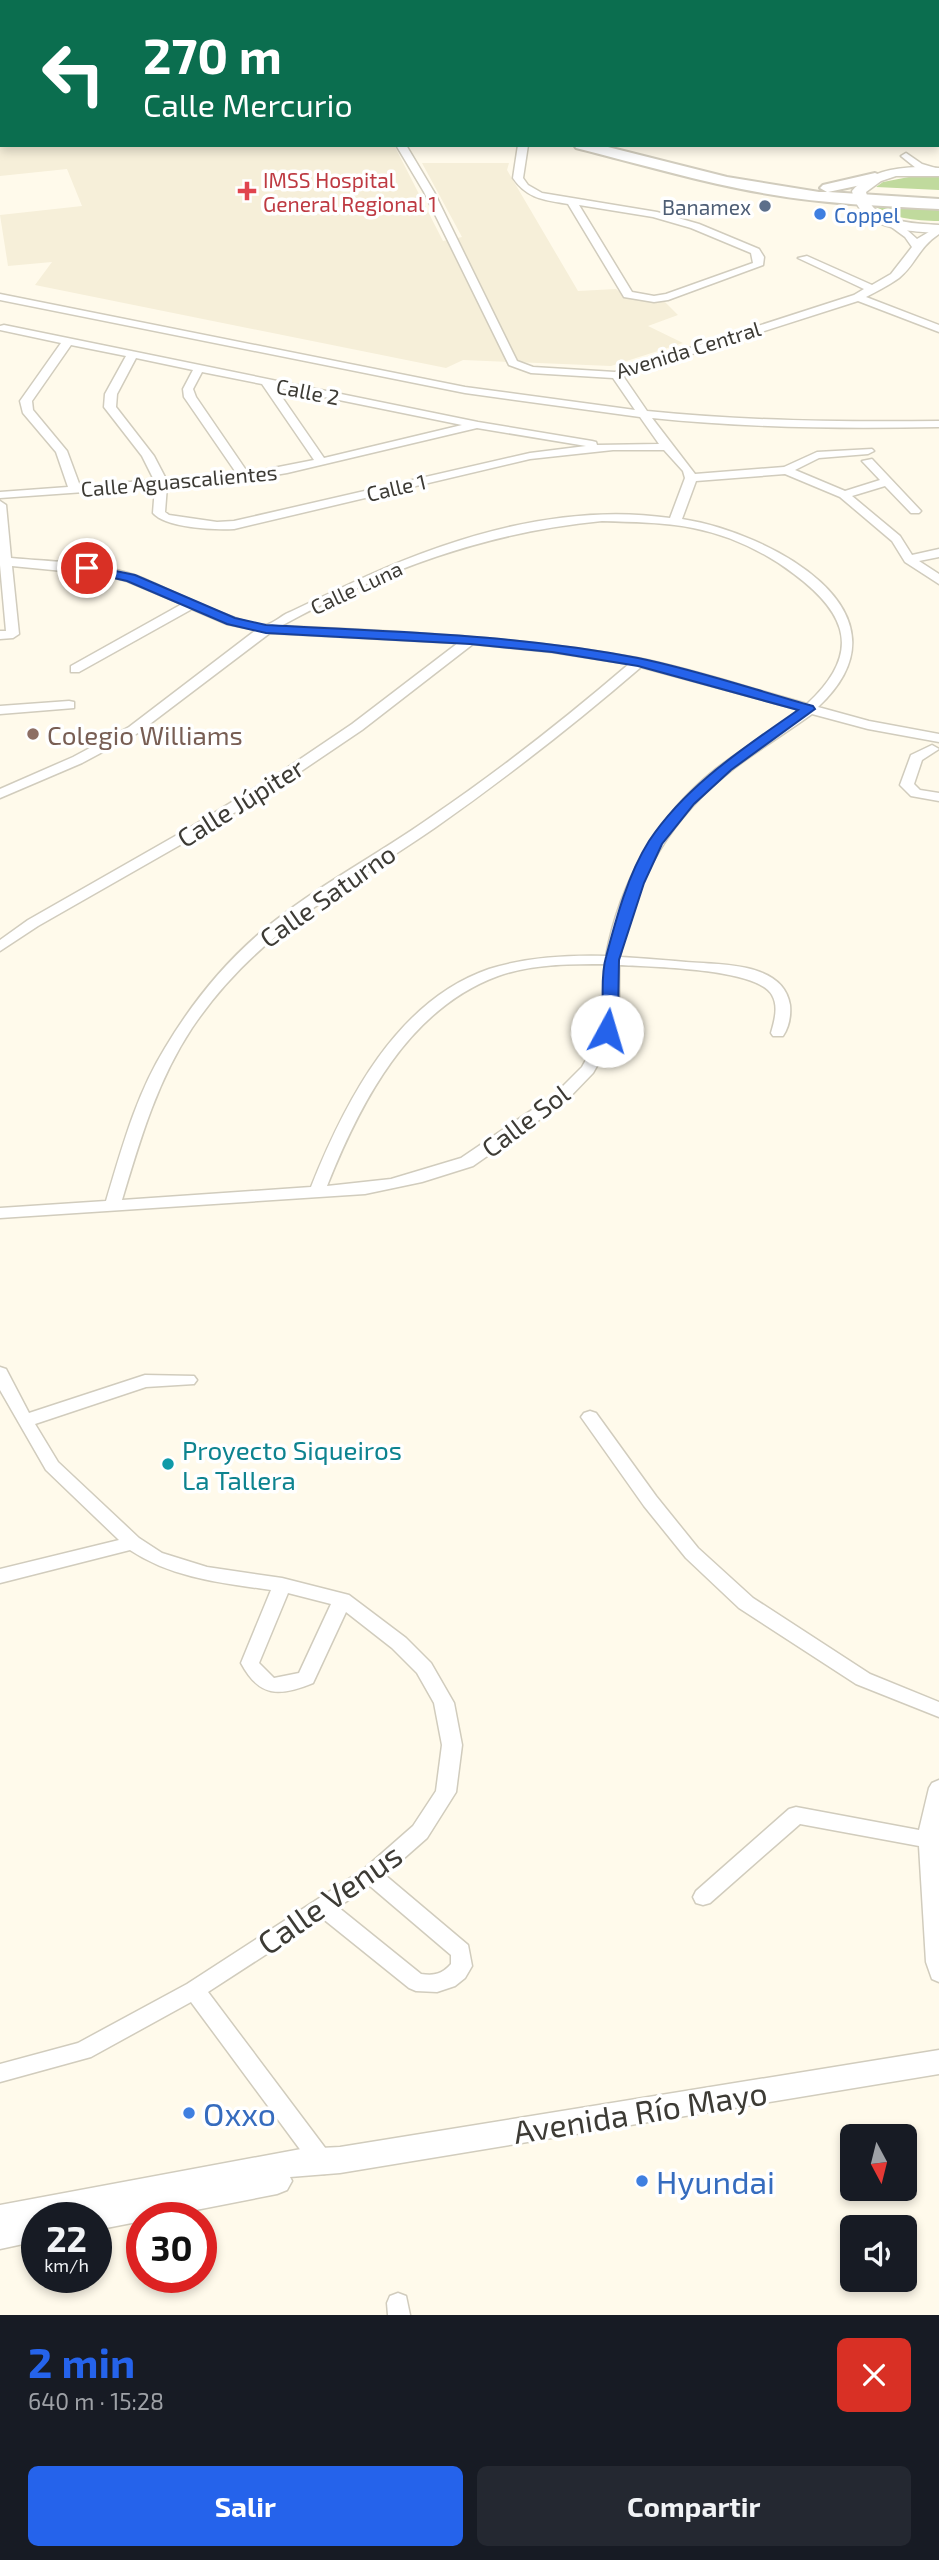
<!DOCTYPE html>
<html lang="es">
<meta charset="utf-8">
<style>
body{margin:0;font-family:"Exo 2",sans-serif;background:#242831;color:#f1f3f6;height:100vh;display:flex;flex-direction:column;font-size:26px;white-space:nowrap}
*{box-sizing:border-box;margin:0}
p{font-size:23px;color:#9ea1a6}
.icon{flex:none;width:38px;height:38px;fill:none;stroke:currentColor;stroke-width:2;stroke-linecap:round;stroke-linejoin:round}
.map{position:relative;height:2315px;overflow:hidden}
.details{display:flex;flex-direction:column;background:#171b24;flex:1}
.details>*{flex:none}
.hud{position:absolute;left:0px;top:0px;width:940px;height:147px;box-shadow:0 4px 10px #0003;background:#0b6e4f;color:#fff;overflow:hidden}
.needle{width:46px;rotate:173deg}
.buttons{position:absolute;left:840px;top:2124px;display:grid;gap:14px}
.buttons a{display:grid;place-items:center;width:77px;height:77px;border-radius:10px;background:#171b24;box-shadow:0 4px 10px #0003;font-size:35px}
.speed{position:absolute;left:21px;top:2202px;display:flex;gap:14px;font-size:35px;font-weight:700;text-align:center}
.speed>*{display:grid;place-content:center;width:91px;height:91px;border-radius:50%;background:#171b24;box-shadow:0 4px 10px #0003;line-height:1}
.speed small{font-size:18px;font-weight:400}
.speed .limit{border:10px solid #d22;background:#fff;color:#111}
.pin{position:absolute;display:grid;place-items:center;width:60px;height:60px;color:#fff;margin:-30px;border:4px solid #fff;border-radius:50%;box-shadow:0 2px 7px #0007}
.me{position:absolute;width:77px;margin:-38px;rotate:6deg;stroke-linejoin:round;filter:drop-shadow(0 0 5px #0008)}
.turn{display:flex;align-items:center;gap:24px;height:147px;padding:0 28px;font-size:32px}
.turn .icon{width:91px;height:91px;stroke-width:2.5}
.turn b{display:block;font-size:49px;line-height:60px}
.round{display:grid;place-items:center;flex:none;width:74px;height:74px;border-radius:10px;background:#242831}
.overview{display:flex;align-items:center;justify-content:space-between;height:119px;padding:0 28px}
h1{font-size:42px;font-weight:700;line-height:52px;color:#2563eb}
.primary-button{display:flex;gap:14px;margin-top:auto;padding:14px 28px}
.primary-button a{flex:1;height:80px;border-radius:10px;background:#2563eb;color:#fff;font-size:28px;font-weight:700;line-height:80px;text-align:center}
.primary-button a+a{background:#242831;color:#f1f3f6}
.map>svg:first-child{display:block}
.built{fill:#f6efd9}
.green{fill:#c0da9d}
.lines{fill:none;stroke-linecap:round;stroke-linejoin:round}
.street-casing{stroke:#d1ccbd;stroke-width:3}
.secondary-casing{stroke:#d1ccbd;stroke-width:3}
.primary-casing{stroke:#d1ccbd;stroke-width:4}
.street{fill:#fff;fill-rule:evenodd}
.secondary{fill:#fff;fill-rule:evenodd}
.primary{fill:#fff;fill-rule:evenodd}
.route{fill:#2563eb;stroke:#184099;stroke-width:2}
.health-dot{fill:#e0444e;stroke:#fff;stroke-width:2.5}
.service-dot{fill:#5c6f8a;stroke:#fff;stroke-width:2.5}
.shop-dot{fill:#3f7fe0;stroke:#fff;stroke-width:2.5}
.education-dot{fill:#8d6e63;stroke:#fff;stroke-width:2.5}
.culture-dot{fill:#0f9aa8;stroke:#fff;stroke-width:2.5}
.labels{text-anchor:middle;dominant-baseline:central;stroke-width:7;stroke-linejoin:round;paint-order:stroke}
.far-health-label{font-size:21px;fill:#be3a42;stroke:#fff;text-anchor:start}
.far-service-label{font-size:21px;fill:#4e5e75;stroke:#fff;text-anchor:end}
.far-shop-label{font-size:21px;fill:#366cbe;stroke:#fff;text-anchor:start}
.far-street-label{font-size:21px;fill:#3d3b35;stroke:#fff}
.education-label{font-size:26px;fill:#785e54;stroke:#fff;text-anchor:start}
.street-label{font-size:26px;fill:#3d3b35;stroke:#fff}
.culture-label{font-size:26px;fill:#0d838f;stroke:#fff;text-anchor:start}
.near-street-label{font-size:32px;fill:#3d3b35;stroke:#fff}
.near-shop-label{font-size:32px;fill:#366cbe;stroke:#fff;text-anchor:start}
</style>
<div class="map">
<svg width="939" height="2315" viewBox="0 0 939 2315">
<rect width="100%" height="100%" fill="#fffaeb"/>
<path class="built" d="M 0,136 L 2,145 L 394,145 L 443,241 L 462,237 L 422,163 L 509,163 L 507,170 L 578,291 L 616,289 L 626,297 L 663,300 L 678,315 L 648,326 L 683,343 L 611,366 L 463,360 L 446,368 L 35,285 L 52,262 L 8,266 L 0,215 L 82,206 L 67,169 L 0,176 Z"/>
<g class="green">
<path d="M 914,176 L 939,177 L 939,190 L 876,187 L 883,182 Z"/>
<path d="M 870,203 L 939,206 L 939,221 C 915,221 889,218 870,203 Z"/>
</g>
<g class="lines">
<g class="street-casing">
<g id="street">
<path d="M 108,0 L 116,0 L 107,2 Z"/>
<path d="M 247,0 L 260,0 L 245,2 Z"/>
<path d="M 394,0 L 402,0 L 403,2 L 395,2 Z"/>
<path d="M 430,0 L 460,0 L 428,2 Z"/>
<path d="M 542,0 L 553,0 L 554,2 L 543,2 Z"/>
<path d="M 599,0 L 611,0 L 613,2 L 600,2 Z"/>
<path d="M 731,0 L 743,0 L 730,2 Z"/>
<rect x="857" y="0" width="8" height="2"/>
<path d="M 897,0 L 908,0 L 909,2 L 898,2 Z"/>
<rect x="938" y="4" width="1" height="6"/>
<rect x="0" y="34" width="2" height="6"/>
<rect x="0" y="68" width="2" height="6"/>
<rect x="938" y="86" width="1" height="6"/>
<path d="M 396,145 L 406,145 L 434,192 L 517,361 L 533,367 L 615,372 L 854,295 L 864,289 L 798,258 L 807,256 L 872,285 L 891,274 L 912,247 L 905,237 L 890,226 L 890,222 L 898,222 L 917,239 L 939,226 L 939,234 C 918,248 916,264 899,278 C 888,286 877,291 866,297 L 939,325 L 939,332 L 858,301 L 623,376 L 647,411 C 745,421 841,422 939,421 L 939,427 C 843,429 748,428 652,418 L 695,474 L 784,467 L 817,452 L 872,449 L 874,451 L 868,454 L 819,458 L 795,470 L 845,491 L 880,480 L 862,461 L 872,459 L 921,511 L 919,513 L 911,513 L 885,486 L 852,496 L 900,536 L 912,555 L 939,549 L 939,557 L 919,561 L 939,574 L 939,584 L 905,562 L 892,541 L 840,497 L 785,474 L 696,481 L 682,519 C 767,532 921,611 818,707 L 869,721 L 939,734 L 939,742 L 868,729 L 812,714 C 786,733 759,749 733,769 C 672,816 634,880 620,957 C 642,958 664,960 686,962 C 718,965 783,961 790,1005 C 791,1015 789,1027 783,1036 L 773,1036 L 771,1033 C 774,1022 779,1007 772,995 C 757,968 651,967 619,965 L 619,1010 L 614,1036 L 593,1073 L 565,1102 L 473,1166 L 422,1182 L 365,1194 L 0,1218 L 0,1208 L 106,1201 C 122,1148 136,1095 165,1048 C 193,1001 229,957 272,923 C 322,883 379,854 431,817 C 500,770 566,718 629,664 L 552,652 L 473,644 L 362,730 L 291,778 L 201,833 L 38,926 L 0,951 L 0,940 L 28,920 L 191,827 L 281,772 L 352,724 L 458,643 L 270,633 L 138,733 L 82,763 L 0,798 L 0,789 L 73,757 L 129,727 L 256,630 L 227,624 L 192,609 L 79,672 L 71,672 L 71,666 L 182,604 L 127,581 L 104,575 L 12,566 L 19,634 L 13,638 L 0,639 L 0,631 L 6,631 L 0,565 L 0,501 L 6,505 L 11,558 C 53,562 98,562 137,576 C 160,585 248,629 266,625 C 274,623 282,615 290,612 C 315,600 341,588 367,576 C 460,534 567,503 670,518 L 685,478 L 683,471 L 664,450 L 613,450 L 530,459 L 234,529 C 214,530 166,528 153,513 L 155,487 L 0,498 L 0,492 L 68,487 L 56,452 L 23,413 L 20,401 L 61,343 L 0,330 L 0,326 L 4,325 L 478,422 L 592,441 L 596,442 L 597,445 L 659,444 L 640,417 L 465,393 L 0,300 L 0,294 L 465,387 L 635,410 L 613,378 L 531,373 L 509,365 L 424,192 ZM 71,345 L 126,356 L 105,394 L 104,407 L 142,456 L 154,480 L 80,486 L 67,451 L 33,410 L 32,401 ZM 136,358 L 193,370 L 183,389 L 184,397 L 237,474 L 166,479 L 154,456 L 116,407 L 117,394 ZM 202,372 L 262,384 L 314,460 L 248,473 L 196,397 L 193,389 ZM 275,387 L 462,425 L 324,458 ZM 477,428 L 586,446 L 530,453 L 234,521 L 217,522 L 169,515 L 165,512 L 167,486 L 245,480 L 287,473 ZM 602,521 C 633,522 663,522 693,528 C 729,535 765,552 794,574 C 849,615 861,654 807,704 C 751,689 694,669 637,658 C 519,636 400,632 281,626 C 384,570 486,532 602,521 ZM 641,667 L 800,710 C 773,731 743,748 716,769 C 657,816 620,882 606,956 C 567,955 527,957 489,969 C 396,1001 345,1102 311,1187 L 122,1200 C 140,1140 157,1081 192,1028 C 259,929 342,892 436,827 C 507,777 576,723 641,667 ZM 605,964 L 604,1010 L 599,1036 L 582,1067 L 554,1095 L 461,1158 L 391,1179 L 327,1186 C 360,1103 408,1009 498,976 C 532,964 569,964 605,964 Z"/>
<path d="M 518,145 L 528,145 L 523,178 L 528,185 L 542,193 L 657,212 L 699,224 L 759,249 L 764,257 L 763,265 L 668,300 L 654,302 L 624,297 L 568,204 C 545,200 527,199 513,178 ZM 579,205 L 653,217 L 691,228 L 751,253 L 753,263 L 666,294 L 654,296 L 632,292 Z"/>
<path d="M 906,153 L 922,164 L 939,169 L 939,175 L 916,168 L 901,156 Z"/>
<path d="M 69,701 L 74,702 L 74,708 L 0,714 L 0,706 Z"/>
<path d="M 932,745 L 939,749 L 922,760 L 914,784 L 920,790 L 939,793 L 939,801 L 911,796 L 900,785 L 911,755 Z"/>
<path d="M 0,1367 L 6,1369 L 29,1413 L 145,1375 L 194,1376 L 197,1380 L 194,1384 L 146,1387 L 35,1424 L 58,1462 L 139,1538 L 162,1553 L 207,1567 L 282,1578 L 349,1595 L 406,1638 L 431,1663 L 454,1703 L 462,1745 L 456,1792 L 427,1838 L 385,1875 L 468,1945 L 472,1966 L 465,1978 L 455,1986 L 437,1992 L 416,1991 L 409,1988 L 322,1918 L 208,1992 L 332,2157 L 335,2164 L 332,2171 L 324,2174 L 316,2171 L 191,2002 L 91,2057 L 0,2082 L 0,2064 L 78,2043 L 187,1984 L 364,1869 L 413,1826 L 436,1791 L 442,1745 L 434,1703 L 417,1673 L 392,1648 L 346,1612 L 313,1683 C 279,1697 259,1697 241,1663 L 271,1590 C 222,1583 172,1578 130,1550 L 0,1583 L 0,1569 L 119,1540 L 46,1470 L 0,1390 ZM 288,1593 L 331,1604 L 299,1673 L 274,1678 L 259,1663 ZM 370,1886 L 451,1955 L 451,1964 C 442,1974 435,1976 421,1974 L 338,1907 Z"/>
<path d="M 590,1411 L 596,1413 L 656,1496 L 698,1548 L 753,1598 L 870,1674 L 939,1702 L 939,1717 L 856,1684 L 739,1608 L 686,1558 L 644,1506 L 581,1417 L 584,1413 Z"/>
<path d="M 939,1780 L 939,1982 L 932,1979 L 926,1962 L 919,1846 L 800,1824 L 710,1903 L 703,1905 L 696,1903 L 693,1897 L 696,1891 L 789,1809 L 796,1807 L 919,1830 L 929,1788 L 932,1783 Z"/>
<path d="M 398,2293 L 406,2296 L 410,2315 L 388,2315 L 387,2303 L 390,2296 Z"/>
</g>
</g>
<g class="secondary-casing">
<g id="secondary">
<path d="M 346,0 L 358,0 L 359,2 L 347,2 Z"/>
<path d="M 918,167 L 939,168 L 939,176 L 896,176 L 881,181 L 866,192 C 872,224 913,223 939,225 L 939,233 C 907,231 860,230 852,191 C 869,172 893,168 918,167 Z"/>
<path d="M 939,2050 L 939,2074 L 340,2173 L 290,2177 L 292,2181 L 287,2190 L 277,2194 L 160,2217 L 142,2217 L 142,2221 L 96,2230 L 96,2217 L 37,2217 L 37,2241 L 0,2249 L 0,2205 L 301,2149 L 340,2147 Z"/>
</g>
</g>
<g class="primary-casing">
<g id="primary">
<rect x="0" y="105" width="2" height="8"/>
<rect x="0" y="128" width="2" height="8"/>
<path d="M 574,145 L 600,145 L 727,177 L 819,192 L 827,192 L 820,188 L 823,185 L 875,173 L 880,175 L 883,178 L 880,181 L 828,192 L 939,199 L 939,209 C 882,206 825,204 768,194 C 703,183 640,164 576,148 Z"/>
</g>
</g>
<use href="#street" class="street"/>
<use href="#secondary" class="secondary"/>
<use href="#primary" class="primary"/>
</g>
<path class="route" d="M 87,565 L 135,575 L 235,618 L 266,625 C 390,632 515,634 638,658 C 697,670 755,690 813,706 L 815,709 L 731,770 L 694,804 L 662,844 L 644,883 L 619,960 L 618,1017 L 615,1031 L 607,1036 L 600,1031 C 606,1007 599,980 606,957 C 616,919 628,874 649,841 C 686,785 744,748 798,710 L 638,666 L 552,652 L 470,644 L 266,633 L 227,624 L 127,581 L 83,571 L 81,568 Z"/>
<path class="health-dot" d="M243.5 180.5h7v7h7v7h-7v7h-7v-7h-7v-7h7z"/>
<circle class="service-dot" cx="765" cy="206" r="7"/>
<g class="shop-dot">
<circle cx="820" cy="214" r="7"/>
<circle cx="189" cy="2113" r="7"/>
<circle cx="642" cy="2181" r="7"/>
</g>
<circle class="education-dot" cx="33" cy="734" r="7"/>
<circle class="culture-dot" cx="168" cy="1464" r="7"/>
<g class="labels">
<g class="far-health-label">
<text x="263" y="179">IMSS Hospital<tspan x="263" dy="24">General Regional 1</tspan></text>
</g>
<g class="far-service-label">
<text x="751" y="206">Banamex</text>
</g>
<g class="far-shop-label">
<text x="834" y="214">Coppel</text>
</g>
<g class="far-street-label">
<text transform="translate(688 349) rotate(-17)">Avenida Central</text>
<text transform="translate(308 391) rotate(11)">Calle 2</text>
<text transform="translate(179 480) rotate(-5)">Calle Aguascalientes</text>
<text transform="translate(396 487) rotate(-13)">Calle 1</text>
<text transform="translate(356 587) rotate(-25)">Calle Luna</text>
</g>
<g class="education-label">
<text x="47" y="734">Colegio Williams</text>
</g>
<g class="street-label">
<text transform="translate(240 802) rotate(-32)">Calle Júpiter</text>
<text transform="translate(327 895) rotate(-35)">Calle Saturno</text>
<text transform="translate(525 1120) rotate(-37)">Calle Sol</text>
</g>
<g class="culture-label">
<text x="182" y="1449">Proyecto Siqueiros<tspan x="182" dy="30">La Tallera</tspan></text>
</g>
<g class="near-street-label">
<text transform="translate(329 1898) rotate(-35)">Calle Venus</text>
<text transform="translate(640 2111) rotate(-9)">Avenida Río Mayo</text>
</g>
<g class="near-shop-label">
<text x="203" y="2113">Oxxo</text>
<text x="656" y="2181">Hyundai</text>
</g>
</g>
</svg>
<div class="buttons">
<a><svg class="needle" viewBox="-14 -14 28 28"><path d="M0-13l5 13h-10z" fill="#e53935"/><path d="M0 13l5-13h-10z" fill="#9ea1a6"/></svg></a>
<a><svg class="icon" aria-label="sound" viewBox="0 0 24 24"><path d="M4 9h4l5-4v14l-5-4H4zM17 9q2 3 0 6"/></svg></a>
</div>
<div class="speed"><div>22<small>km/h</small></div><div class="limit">30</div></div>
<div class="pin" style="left:87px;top:568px;background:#d93025"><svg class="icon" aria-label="arrive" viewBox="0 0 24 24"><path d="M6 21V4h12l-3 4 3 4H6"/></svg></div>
<svg class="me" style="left:607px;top:1031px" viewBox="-20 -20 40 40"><circle r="19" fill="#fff"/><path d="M0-13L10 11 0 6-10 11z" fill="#2563eb"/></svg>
<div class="hud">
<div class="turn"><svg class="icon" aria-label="left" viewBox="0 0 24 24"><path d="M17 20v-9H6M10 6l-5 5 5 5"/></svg><div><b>270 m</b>Calle Mercurio</div></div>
</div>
</div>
<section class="details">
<div class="overview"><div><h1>2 min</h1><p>640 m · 15:28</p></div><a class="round" style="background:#d93025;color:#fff"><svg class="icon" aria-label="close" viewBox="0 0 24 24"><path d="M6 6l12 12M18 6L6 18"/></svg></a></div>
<div class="primary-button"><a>Salir</a><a>Compartir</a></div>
</section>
